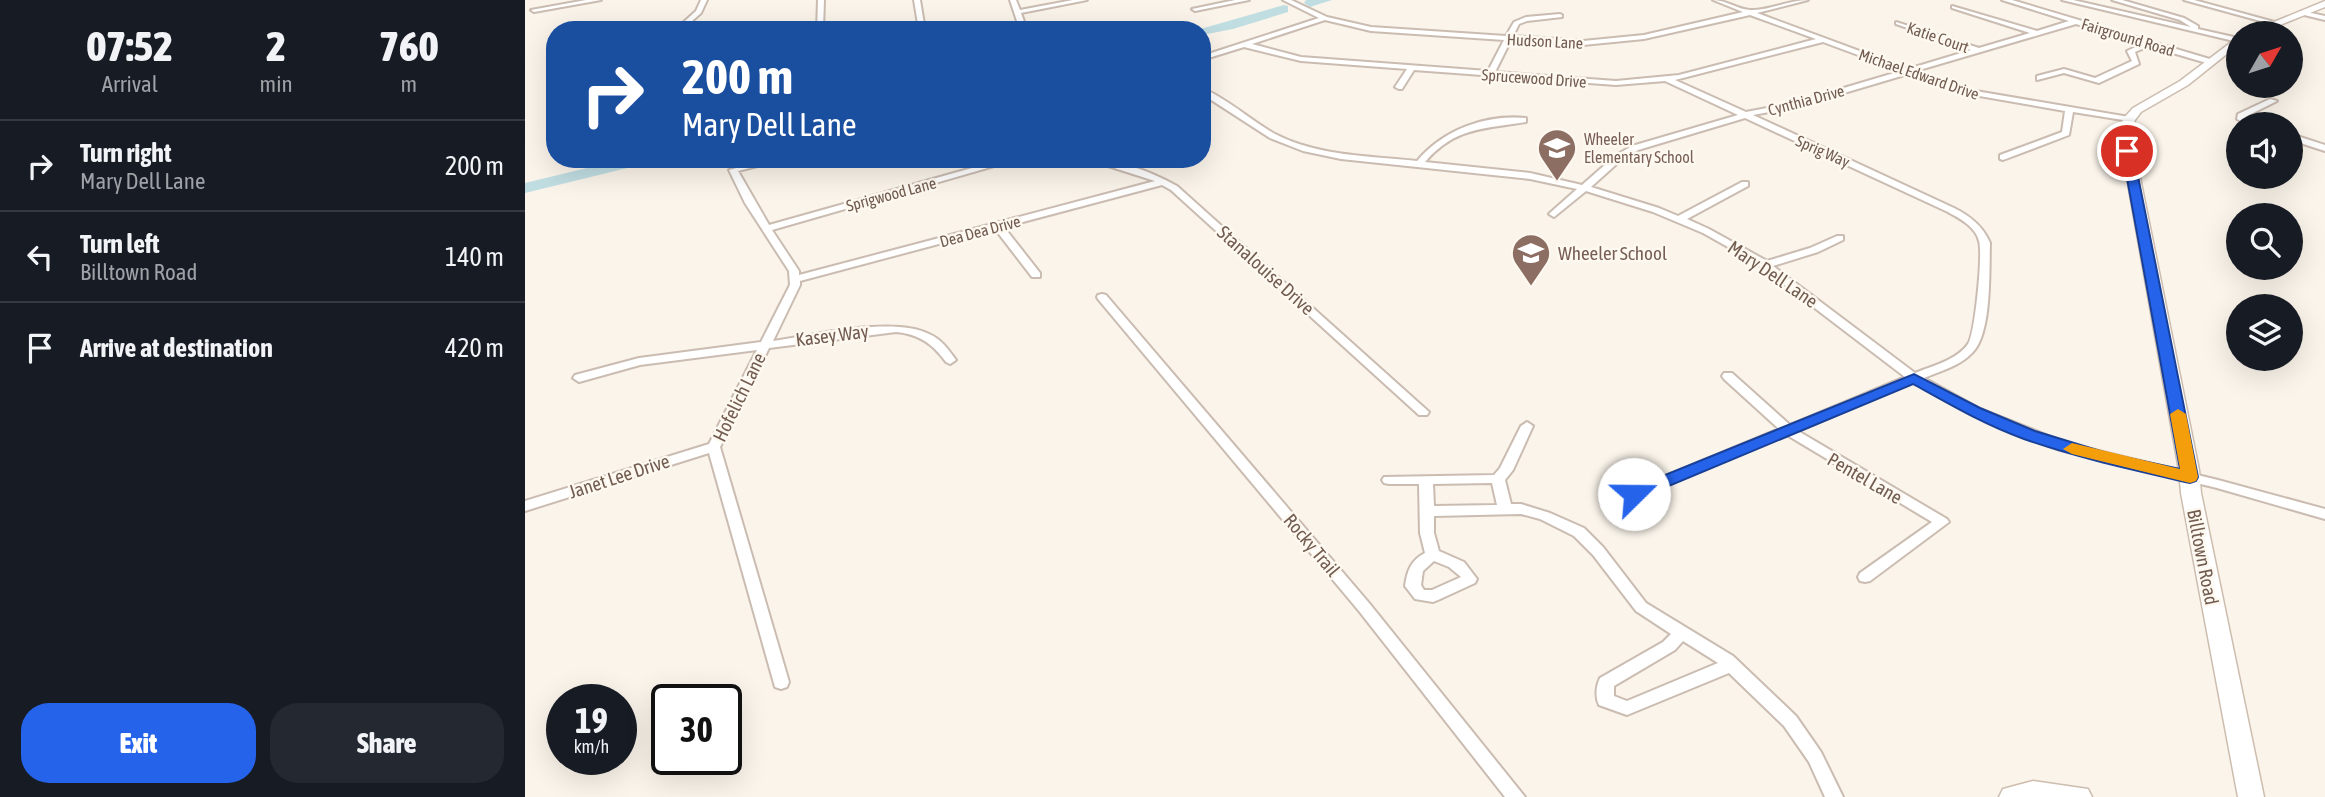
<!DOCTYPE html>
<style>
body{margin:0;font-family:"Asap Condensed",sans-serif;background:#242831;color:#f1f3f6;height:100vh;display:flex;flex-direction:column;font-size:26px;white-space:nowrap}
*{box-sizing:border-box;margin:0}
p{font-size:23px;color:#9ea1a6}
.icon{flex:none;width:38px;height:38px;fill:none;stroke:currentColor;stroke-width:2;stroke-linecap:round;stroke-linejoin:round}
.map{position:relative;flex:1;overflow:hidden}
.panel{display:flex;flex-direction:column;background:#171b24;width:525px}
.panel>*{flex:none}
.guide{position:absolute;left:21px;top:21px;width:665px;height:147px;border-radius:28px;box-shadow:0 7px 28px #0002;background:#1a4fa0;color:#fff;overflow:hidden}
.needle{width:46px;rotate:51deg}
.fabs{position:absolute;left:1701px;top:21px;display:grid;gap:14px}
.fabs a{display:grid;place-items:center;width:77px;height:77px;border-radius:50%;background:#171b24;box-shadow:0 7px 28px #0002;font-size:35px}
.speed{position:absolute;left:21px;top:684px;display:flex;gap:14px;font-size:35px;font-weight:700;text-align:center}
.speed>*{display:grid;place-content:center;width:91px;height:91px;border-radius:50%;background:#171b24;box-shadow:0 7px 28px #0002;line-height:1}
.speed small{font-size:18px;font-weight:400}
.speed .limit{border:4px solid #111;border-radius:10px;background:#fff;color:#111}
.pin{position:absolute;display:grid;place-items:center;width:60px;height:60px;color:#fff;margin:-30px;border:4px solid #fff;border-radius:50%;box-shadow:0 2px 7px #0007}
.me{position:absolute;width:77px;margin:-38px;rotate:68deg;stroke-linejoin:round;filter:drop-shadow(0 0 5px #0008)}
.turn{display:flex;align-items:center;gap:24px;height:147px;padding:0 21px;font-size:32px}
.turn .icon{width:91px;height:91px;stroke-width:2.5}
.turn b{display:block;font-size:49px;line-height:60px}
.eta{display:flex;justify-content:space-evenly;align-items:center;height:119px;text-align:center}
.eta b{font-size:42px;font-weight:800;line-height:49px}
.cta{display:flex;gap:14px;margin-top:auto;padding:14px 21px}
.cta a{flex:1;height:80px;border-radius:28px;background:#2563eb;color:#fff;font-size:28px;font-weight:800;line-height:80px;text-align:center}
.cta a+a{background:#242831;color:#f1f3f6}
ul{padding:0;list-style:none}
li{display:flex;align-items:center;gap:21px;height:91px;padding:0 21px;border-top:2px solid #363941}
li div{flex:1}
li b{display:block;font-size:26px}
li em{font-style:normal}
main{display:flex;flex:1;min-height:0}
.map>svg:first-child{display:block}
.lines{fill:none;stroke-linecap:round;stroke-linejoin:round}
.river{fill:#c0dde2;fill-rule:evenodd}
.street-casing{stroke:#cbbcb1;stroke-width:4}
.secondary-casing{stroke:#cdbdaf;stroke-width:3}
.street{fill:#fff;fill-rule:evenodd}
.secondary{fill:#fff;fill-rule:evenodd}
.route{fill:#2563eb;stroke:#184099;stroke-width:2}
.slow{fill:#f59e0b}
.labels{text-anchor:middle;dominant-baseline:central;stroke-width:5;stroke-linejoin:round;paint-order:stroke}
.far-street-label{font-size:16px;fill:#725c50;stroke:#fdf8f0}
.far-education-label{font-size:16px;fill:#785e54;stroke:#fdf8f0;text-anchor:start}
.education-label{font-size:19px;fill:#785e54;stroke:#fdf8f0;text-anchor:start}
.street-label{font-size:19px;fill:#725c50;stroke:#fdf8f0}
</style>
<main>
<section class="panel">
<div class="eta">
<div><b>07:52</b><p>Arrival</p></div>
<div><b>2</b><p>min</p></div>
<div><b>760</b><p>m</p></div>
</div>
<ul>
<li><svg class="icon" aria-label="right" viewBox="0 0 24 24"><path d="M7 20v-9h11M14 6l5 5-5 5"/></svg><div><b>Turn right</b><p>Mary Dell Lane</p></div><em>200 m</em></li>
<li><svg class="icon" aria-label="left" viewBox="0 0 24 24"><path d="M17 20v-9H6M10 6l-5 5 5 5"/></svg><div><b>Turn left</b><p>Billtown Road</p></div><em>140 m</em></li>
<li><svg class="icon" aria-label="arrive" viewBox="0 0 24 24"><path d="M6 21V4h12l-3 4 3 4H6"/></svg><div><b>Arrive at destination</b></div><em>420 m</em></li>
</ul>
<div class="cta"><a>Exit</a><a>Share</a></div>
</section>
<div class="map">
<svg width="1800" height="797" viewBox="0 0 1800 797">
<rect width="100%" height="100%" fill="#faf4ea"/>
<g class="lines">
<g class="river">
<path d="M 781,0 L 807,0 L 785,7 L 779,3 Z"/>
<path d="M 759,5 L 763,6 L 763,12 L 708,29 L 677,35 L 677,30 L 672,30 Z"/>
<path d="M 99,159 L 129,159 L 127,162 L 0,193 L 0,183 Z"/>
</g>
<g class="street-casing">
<g id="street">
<path d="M 61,0 L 76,0 L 9,12 L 6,10 Z"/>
<path d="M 176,0 L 182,0 L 176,13 L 157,30 L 150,30 L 171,11 Z"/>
<path d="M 293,0 L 299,0 L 298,30 L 292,30 Z"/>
<path d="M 389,0 L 395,0 L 400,30 L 394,30 Z"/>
<path d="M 485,0 L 491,0 L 495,10 L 548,0 L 562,0 L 496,13 L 502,30 L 495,30 Z"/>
<path d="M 710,0 L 724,0 L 670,11 L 667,9 Z"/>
<path d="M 758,0 L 766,0 L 802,17 L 846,27 L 981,36 L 989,22 L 1001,17 L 1035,14 L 1037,15 L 1037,17 L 1002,21 L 994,24 L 988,36 L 1058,41 L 1119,35 L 1218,12 L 1188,0 C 1202,0 1213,10 1226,10 C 1243,11 1264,0 1283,0 L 1232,13 L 1383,69 L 1446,50 L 1371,24 L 1371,22 L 1454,48 L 1505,33 L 1427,8 L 1427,6 L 1512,31 L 1544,21 L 1477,0 L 1487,0 L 1688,60 L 1688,64 L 1685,64 L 1624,46 L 1610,52 L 1614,64 L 1574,83 L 1539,73 L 1512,80 L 1512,76 L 1539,69 L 1570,78 L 1607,61 L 1602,51 L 1617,44 L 1551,24 L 1391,71 L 1439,89 L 1604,117 L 1608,119 L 1604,121 L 1548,112 L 1544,135 L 1478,160 L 1475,159 L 1475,155 L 1537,132 L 1540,111 L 1437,93 L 1383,74 L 1272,107 L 1228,115 L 1429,208 C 1445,216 1458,226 1465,243 C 1464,271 1467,334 1447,353 C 1435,366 1415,371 1399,378 L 1453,408 L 1541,443 L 1693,480 L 1800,509 L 1800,519 L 1692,488 L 1532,449 L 1445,414 L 1389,382 L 1273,431 L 1422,519 L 1424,522 L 1345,581 L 1340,582 L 1335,581 L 1333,577 L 1335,573 L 1407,522 L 1262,435 L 1114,497 L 1104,497 L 1102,494 L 1104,491 L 1254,429 L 1199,379 L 1197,376 L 1199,373 L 1207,373 L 1265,425 L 1380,377 L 1228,261 L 1178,233 L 1128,212 L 1061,191 L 1029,217 L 1024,214 L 1026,212 L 1052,189 L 1005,179 L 816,159 L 778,151 L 745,138 L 677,94 L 677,88 C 703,99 725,120 750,134 C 792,156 845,156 892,161 C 918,130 960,114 1001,118 L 1001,122 C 959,129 930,127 900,162 L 1005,173 L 1057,185 L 1090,156 L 1107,146 L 1213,115 L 1140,81 L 1091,85 L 889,70 L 877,89 L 874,89 L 870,87 L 882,69 L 776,61 L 719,47 L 677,60 L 677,56 L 794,18 ZM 1225,15 L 1291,39 L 1154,75 L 1091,81 L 970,72 L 986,40 L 1058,45 L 1119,39 ZM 800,20 L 846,31 L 979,40 L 963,71 L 776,57 L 727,44 ZM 1298,42 L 1376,71 L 1268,103 L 1221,112 L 1150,80 ZM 1220,118 L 1423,212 C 1434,218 1451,227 1454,241 C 1458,254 1450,334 1443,344 C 1432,360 1407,366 1390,373 L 1248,266 L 1293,252 L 1318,240 L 1318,236 L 1312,236 L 1285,248 L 1242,261 L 1184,229 L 1162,219 L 1223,186 L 1223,182 L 1217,182 L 1153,216 L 1134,208 L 1066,187 L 1096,160 L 1113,150 Z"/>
<path d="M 1537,0 L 1548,0 L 1666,27 L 1655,20 L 1587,0 L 1597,0 L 1659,18 L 1673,26 L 1673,29 L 1713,38 L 1713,42 Z"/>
<path d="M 1659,0 L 1669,0 L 1753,23 L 1750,25 Z"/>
<path d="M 1777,11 L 1800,16 L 1800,20 L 1775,14 L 1774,13 Z"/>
<path d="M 575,25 L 578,27 L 577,28 L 559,30 Z"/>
<path d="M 1745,99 L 1752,101 L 1720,117 L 1731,124 L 1721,124 L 1712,119 L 1713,114 Z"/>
<path d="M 1766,134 L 1800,145 L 1800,151 L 1766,140 Z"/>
<path d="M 244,159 L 261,159 L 213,171 L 244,225 L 479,159 L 494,159 L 247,230 L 274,271 L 274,275 L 630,181 L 561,159 C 592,159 625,171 652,186 L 904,412 L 902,415 L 894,415 L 646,190 L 637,185 L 479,227 L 515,273 L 515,277 L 507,277 L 470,229 L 275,281 L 275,285 L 248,341 C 287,335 370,316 404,334 C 416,339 423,349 431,360 L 425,364 L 421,362 C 408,344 394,334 371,332 L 244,348 L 195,447 L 264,682 L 262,687 L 256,689 L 250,687 L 184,453 L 0,511 L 0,501 L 184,444 L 232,350 L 115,365 L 54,382 L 48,378 L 50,375 L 114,358 L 236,342 L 265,285 L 264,271 L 220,203 L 204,170 Z"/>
<path d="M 577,294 L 581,295 L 844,603 L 1000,797 L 980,797 L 834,611 L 573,299 L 572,297 L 573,295 Z"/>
<path d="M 1002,422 L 1008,426 L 988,470 L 980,480 L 986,504 L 996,504 L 1025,513 L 1059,528 L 1078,547 L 1121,603 L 1208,656 L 1271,716 L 1296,752 L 1318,797 L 1300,797 L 1284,762 L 1259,726 L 1204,673 L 1102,715 L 1074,705 C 1070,697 1071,686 1075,678 L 1138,642 L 1146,634 L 1111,611 L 1068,555 L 1049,536 L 1015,519 L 996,514 L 909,516 L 909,533 L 914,551 L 939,562 L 952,579 L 950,583 L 913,600 L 908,602 L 890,599 L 880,586 C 882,571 886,560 900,553 L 895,533 L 894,484 L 864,484 L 859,483 L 857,480 L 859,477 L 969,475 L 975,468 L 996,426 ZM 967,483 L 972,505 L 909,506 L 908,484 ZM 909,561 L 924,567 L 936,577 L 907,590 L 899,590 L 896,585 L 898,571 ZM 1158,641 L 1193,663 L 1102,701 L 1089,696 L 1089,686 L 1150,650 Z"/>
</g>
</g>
<g class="secondary-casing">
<g id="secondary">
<path d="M 1800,1 L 1800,7 L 1735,33 L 1722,33 Z"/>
<path d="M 1713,37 L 1713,45 L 1663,85 L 1616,112 L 1610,120 L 1606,133 L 1674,470 L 1676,493 L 1739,797 L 1713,797 L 1656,493 L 1654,470 L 1594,133 L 1598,119 L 1608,108 L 1655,81 Z"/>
<path d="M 1508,781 L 1563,789 L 1567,797 L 1474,797 L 1478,789 Z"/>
</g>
</g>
<use href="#street" class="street"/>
<use href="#secondary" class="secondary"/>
</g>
<path class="route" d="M 1602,147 L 1608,151 L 1673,477 L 1671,481 L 1665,483 C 1609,470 1553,458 1499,439 C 1460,425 1424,404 1388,384 L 1115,498 L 1103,498 L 1100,494 L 1103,490 L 1389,374 L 1455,408 L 1510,431 L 1585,454 L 1655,469 L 1597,151 Z"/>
<path class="slow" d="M 1653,409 L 1661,414 L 1673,477 L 1671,481 L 1665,483 L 1547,454 L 1538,449 L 1547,443 L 1655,469 L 1645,414 Z"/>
<defs>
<g id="school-pin" transform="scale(2.0125)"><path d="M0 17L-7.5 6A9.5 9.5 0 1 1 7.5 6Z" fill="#8d6e63" stroke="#fdf8f0"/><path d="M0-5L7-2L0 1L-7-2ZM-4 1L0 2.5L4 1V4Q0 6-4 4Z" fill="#fff"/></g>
</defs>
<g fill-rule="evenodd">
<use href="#school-pin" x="1032" y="148"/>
<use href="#school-pin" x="1006" y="253"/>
</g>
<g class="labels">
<g class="far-street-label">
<text transform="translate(1413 37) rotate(19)">Katie Court</text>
<text transform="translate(1603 37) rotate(17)">Fairground Road</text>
<text transform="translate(1020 41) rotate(3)">Hudson Lane</text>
<text transform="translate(1394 74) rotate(19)">Michael Edward Drive</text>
<text transform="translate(1009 78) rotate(4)">Sprucewood Drive</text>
<text transform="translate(1281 100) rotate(-15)">Cynthia Drive</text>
<text transform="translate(1298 151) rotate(24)">Sprig Way</text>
<text transform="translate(366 194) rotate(-15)">Sprigwood Lane</text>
<text transform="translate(455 231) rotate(-15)">Dea Dea Drive</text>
</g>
<g class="far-education-label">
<text x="1059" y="139">Wheeler<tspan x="1059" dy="18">Elementary School</tspan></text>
</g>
<g class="education-label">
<text x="1033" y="253">Wheeler School</text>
</g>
<g class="street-label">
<text transform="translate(741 270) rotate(42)">Stanalouise Drive</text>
<text transform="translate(1248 274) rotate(34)">Mary Dell Lane</text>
<text transform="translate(307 335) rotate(-7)">Kasey Way</text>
<text transform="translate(214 397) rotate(-64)">Hofelich Lane</text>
<text transform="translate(94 476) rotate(-18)">Janet Lee Drive</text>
<text transform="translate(1340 478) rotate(30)">Pentel Lane</text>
<text transform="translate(787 545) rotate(50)">Rocky Trail</text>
<text transform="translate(1678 557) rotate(79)">Billtown Road</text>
</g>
</g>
</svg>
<div class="fabs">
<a><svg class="needle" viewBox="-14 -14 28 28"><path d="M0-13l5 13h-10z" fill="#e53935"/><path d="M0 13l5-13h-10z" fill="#9ea1a6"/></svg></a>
<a><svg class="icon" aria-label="sound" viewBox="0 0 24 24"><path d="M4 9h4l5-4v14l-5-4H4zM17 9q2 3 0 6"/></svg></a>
<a><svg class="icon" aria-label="search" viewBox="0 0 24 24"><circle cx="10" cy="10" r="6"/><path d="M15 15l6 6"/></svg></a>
<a><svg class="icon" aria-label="layers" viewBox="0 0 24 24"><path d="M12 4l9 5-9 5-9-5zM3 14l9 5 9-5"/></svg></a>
</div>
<div class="speed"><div>19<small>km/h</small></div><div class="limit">30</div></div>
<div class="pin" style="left:1602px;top:151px;background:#d93025"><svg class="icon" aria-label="arrive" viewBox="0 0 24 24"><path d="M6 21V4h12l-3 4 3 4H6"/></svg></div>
<svg class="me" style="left:1109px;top:494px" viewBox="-20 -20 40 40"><circle r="19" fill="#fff"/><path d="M0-13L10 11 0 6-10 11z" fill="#2563eb"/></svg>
<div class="guide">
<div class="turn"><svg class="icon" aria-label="right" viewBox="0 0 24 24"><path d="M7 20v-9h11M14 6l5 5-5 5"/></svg><div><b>200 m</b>Mary Dell Lane</div></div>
</div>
</div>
</main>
